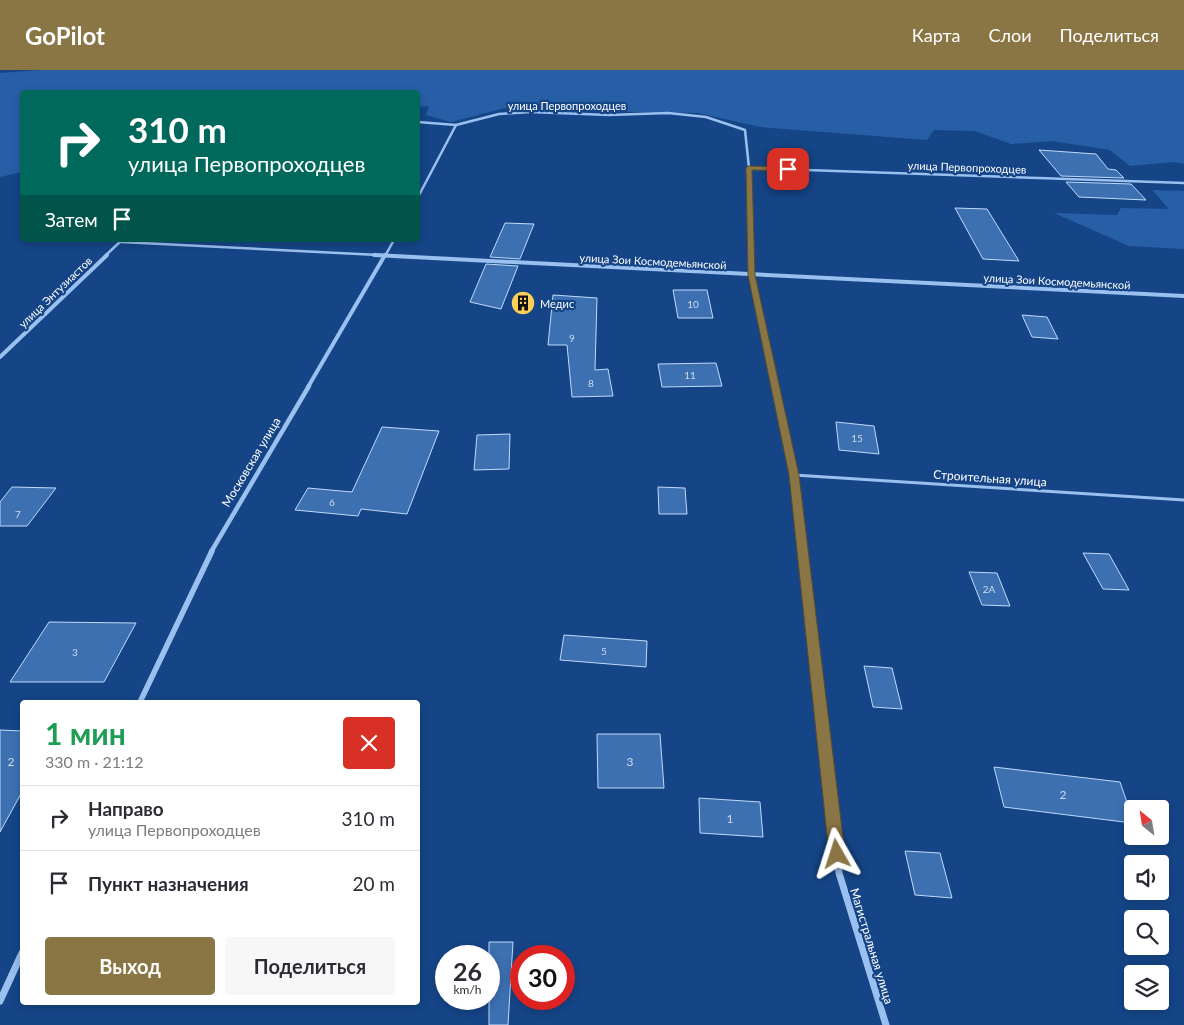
<!DOCTYPE html>
<html lang="ru">
<meta charset="utf-8">
<style>
body{margin:0;font-family:Lato,sans-serif;background:#f7f7f7;color:#2b2b33;height:100vh;display:flex;flex-direction:column;font-size:19px;white-space:nowrap}
*{box-sizing:border-box;margin:0}
p{font-size:16px;color:#7c7c81}
.icon{flex:none;width:28px;height:28px;fill:none;stroke:currentColor;stroke-width:2;stroke-linecap:round;stroke-linejoin:round}
.map{position:relative;flex:1;overflow:hidden}
.details{position:absolute;left:20px;top:630px;width:400px;height:305px;display:flex;flex-direction:column;background:#fff;border-radius:5px;box-shadow:0 2px 8px #0003}
.details>*{flex:none}
.top-card{position:absolute;left:20px;top:20px;width:400px;height:152px;border-radius:5px;box-shadow:0 2px 8px #0003;background:#00695c;color:#fff;overflow:hidden}
.needle{width:32px;rotate:330deg}
.controls{position:absolute;left:1124px;top:730px;display:grid;gap:10px}
.controls a{display:grid;place-items:center;width:45px;height:45px;border-radius:5px;background:#fff;box-shadow:0 2px 8px #0003;font-size:25px}
.speed{position:absolute;left:435px;top:875px;display:flex;gap:10px;font-size:25px;font-weight:700;text-align:center}
.speed>*{display:grid;place-content:center;width:65px;height:65px;border-radius:50%;background:#fff;box-shadow:0 2px 8px #0003;line-height:1}
.speed small{font-size:12px;font-weight:400}
.speed .limit{border:8px solid #d22;background:#fff;color:#111}
.pin{position:absolute;display:grid;place-items:center;width:42px;height:42px;color:#fff;margin:-21px;border-radius:10px;box-shadow:0 2px 8px #0006}
.me{position:absolute;width:55px;margin:-28px;rotate:354deg;stroke-linejoin:round;filter:drop-shadow(0 0 4px #0008)}
.turn{display:flex;align-items:center;gap:18px;height:105px;padding:0 25px;font-size:22px}
.turn .icon{width:65px;height:65px;stroke-width:2.5}
.turn b{display:block;font-size:35px;line-height:42px}
.then{display:flex;align-items:center;height:48px;padding:0 25px;background:#0003;gap:10px;font-size:19px}
.round{display:grid;place-items:center;flex:none;width:52px;height:52px;border-radius:5px;background:#f7f7f7}
.headline{display:flex;align-items:center;justify-content:space-between;height:85px;padding:0 25px}
h1{font-size:30px;font-weight:700;line-height:38px;color:#1e9e55}
.cta{display:flex;gap:10px;margin-top:auto;padding:10px 25px}
.cta a{flex:1;height:58px;border-radius:5px;background:#8a7544;color:#fff;font-size:20px;font-weight:700;line-height:58px;text-align:center}
.cta a+a{background:#f7f7f7;color:#2b2b33}
ul{padding:0;list-style:none}
li{display:flex;align-items:center;gap:15px;height:65px;padding:0 25px;border-top:1px solid #e1e1e2}
li div{flex:1}
li b{display:block;font-size:19px}
li em{font-style:normal}
header{display:flex;align-items:center;gap:30px;box-sizing:border-box;height:70px;padding:0 25px;background:#8a7544;color:#fff}
header strong{font-size:24px}
nav{display:flex;gap:28px;margin-inline-start:auto;font-size:18px}
.map>svg:first-child{display:block}
.green{fill:#275fa6}
.building{fill:#3d70b1;stroke:#c0dafb}
.lines{fill:none;stroke-linecap:round;stroke-linejoin:round}
.service{stroke:#9ac0ef;stroke-width:3}
.minor-far4{stroke:#9ac0ef;stroke-width:2.5}
.minor-far3{stroke:#9ac0ef;stroke-width:4}
.minor-far2{stroke:#9ac0ef;stroke-width:4.5}
.minor-far1{stroke:#9ac0ef;stroke-width:5.5}
.minor{stroke:#9ac0ef;stroke-width:7}
.route{fill:#8a7544;stroke:#5a4c2c}
.labels{text-anchor:middle;dominant-baseline:central;stroke-width:4.5;stroke-linejoin:round;paint-order:stroke}
.number-label{font-size:10px;fill:#cedbec}
.far-street-label{font-size:11px;fill:#fff;stroke:#154587}
.far-poi-label{font-size:11px;fill:#fff;stroke:#154587;text-anchor:start}
.street-label{font-size:12px;fill:#fff;stroke:#154587}
.near-number-label{font-size:12px;fill:#cedbec}
</style>
<header>
<strong>GoPilot</strong>
<nav><a>Карта</a><a>Слои</a><a>Поделиться</a></nav>
</header>
<div class="map">
<svg width="1184" height="955" viewBox="0 0 1184 955">
<rect width="100%" height="100%" fill="#154587"/>
<g class="green">
<path d="M 40,0 L 1184,0 L 1184,94 L 1174,92 L 1130,96 L 1110,80 L 1052,71 L 1011,74 L 975,61 L 934,60 L 927,70 L 760,57 L 698,43 L 589,41 L 575,34 L 505,38 L 451,52 L 426,45 L 429,36 L 418,37 L 418,22 L 22,22 L 22,102 L 0,107 L 0,3 Z"/>
<path d="M 1152,120 L 1184,121 L 1184,179 L 1129,176 L 1054,143 L 1117,145 L 1121,138 L 1169,139 Z"/>
</g>
<g class="building">
<path d="M 1039,80 L 1096,84 L 1108,99 L 1116,100 L 1124,108 L 1061,106 Z"/>
<path d="M 1066,112 L 1131,114 L 1146,130 L 1079,127 Z"/>
<path d="M 955,138 L 987,139 L 1019,191 L 983,189 Z"/>
<path d="M 505,153 L 534,154 L 520,189 L 490,187 Z"/>
<path d="M 486,194 L 518,196 L 501,239 L 470,232 Z"/>
<path d="M 673,220 L 707,220 L 713,248 L 678,248 Z"/>
<path d="M 553,225 L 597,228 L 595,300 L 608,299 L 613,326 L 572,327 L 567,275 L 548,275 Z"/>
<path d="M 1022,245 L 1047,247 L 1058,269 L 1032,267 Z"/>
<path d="M 716,293 L 722,316 L 662,317 L 658,294 Z"/>
<path d="M 836,352 L 874,356 L 879,384 L 839,380 Z"/>
<path d="M 382,357 L 439,361 L 407,444 L 361,439 L 358,446 L 295,440 L 308,418 L 352,422 Z"/>
<path d="M 510,364 L 509,399 L 474,400 L 477,365 Z"/>
<path d="M 12,417 L 56,418 L 27,456 L 0,456 L 0,432 Z"/>
<path d="M 658,417 L 685,418 L 687,444 L 659,444 Z"/>
<path d="M 1083,483 L 1109,484 L 1129,520 L 1103,519 Z"/>
<path d="M 969,502 L 997,503 L 1010,536 L 982,535 Z"/>
<path d="M 49,552 L 136,553 L 104,612 L 10,612 Z"/>
<path d="M 564,565 L 647,571 L 646,597 L 560,590 Z"/>
<path d="M 864,596 L 892,598 L 902,639 L 873,637 Z"/>
<path d="M 0,660 L 22,661 L 22,722 L 0,762 Z"/>
<path d="M 597,664 L 660,664 L 664,718 L 598,718 Z"/>
<path d="M 994,697 L 1120,712 L 1132,747 L 1132,753 L 1004,737 Z"/>
<path d="M 699,728 L 760,732 L 763,767 L 700,763 Z"/>
<path d="M 905,781 L 940,783 L 952,828 L 915,825 Z"/>
<path d="M 489,872 L 513,872 L 508,955 L 489,955 Z"/>
</g>
<g class="lines">
<path class="service" d="M 794,405 L 1184,430"/>
<g class="minor-far4">
<path d="M 418,52 L 456,55 L 499,44 L 530,42 L 609,45 L 668,43 L 706,47 L 745,60 L 749,98 L 751,186"/>
<path d="M 749,98 L 1184,113"/>
<path d="M 418,127 L 456,55"/>
<path d="M 121,172 L 398,186"/>
<path d="M 105,186 L 122,170"/>
<path d="M 385,186 L 394,170"/>
</g>
<g class="minor-far3">
<path d="M 374,185 L 1184,226"/>
<path d="M 751,185 L 751,205 L 775,317"/>
<path d="M 0,287 L 107,185"/>
<path d="M 308,317 L 385,185"/>
</g>
<g class="minor-far2">
<path d="M 775,316 L 794,405 L 803,482"/>
<path d="M 211,482 L 309,316"/>
</g>
<g class="minor-far1">
<path d="M 803,481 L 826,691"/>
<path d="M 140,632 L 212,481"/>
</g>
<g class="minor">
<path d="M 826,690 L 839,803 L 886,955"/>
<path d="M 0,931 L 22,883"/>
</g>
</g>
<path class="route" d="M 748,96 L 788,97 L 791,99 L 788,101 L 752,100 L 755,205 L 799,405 L 845,784 L 842,790 L 837,792 L 831,790 L 829,784 L 789,405 L 748,205 L 746,98 Z"/>
<defs>
<g id="building-disc" transform="scale(1.25)"><circle r="9.5" fill="#ffd058" stroke="#154587"/><path d="M-4-6H4V6H1V3H-1V6H-4ZM-2.5-4.3h1.7v1.8h-1.7ZM.8-4.3h1.7v1.8H.8ZM-2.5-1h1.7V.8h-1.7ZM.8-1h1.7V.8H.8Z" fill="#111"/></g>
</defs>
<g fill-rule="evenodd">
<use href="#building-disc" x="523" y="233"/>
</g>
<g class="labels">
<g class="number-label">
<text x="693" y="234">10</text>
<text x="572" y="268">9</text>
<text x="690" y="305">11</text>
<text x="591" y="313">8</text>
<text x="857" y="368">15</text>
<text x="332" y="432">6</text>
<text x="18" y="444">7</text>
<text x="989" y="519">2А</text>
<text x="604" y="581">5</text>
<text x="75" y="582">3</text>
</g>
<g class="far-street-label">
<text x="567" y="35">улица Первопроходцев</text>
<text transform="translate(967 97) rotate(2)">улица Первопроходцев</text>
<text transform="translate(653 191) rotate(3)">улица Зои Космодемьянской</text>
<text transform="translate(1057 211) rotate(3)">улица Зои Космодемьянской</text>
<text transform="translate(55 222) rotate(-44)">улица Энтузиастов</text>
</g>
<g class="far-poi-label">
<text x="540" y="233">Медис</text>
</g>
<g class="street-label">
<text transform="translate(251 392) rotate(-59)">Московская улица</text>
<text transform="translate(990 408) rotate(4)">Строительная улица</text>
<text transform="translate(872 876) rotate(73)">Магистральная улица</text>
</g>
<g class="near-number-label">
<text x="11" y="691">2</text>
<text x="630" y="691">3</text>
<text x="1063" y="724">2</text>
<text x="730" y="748">1</text>
</g>
</g>
</svg>
<div class="controls">
<a><svg class="needle" viewBox="-14 -14 28 28"><path d="M0-13l5 13h-10z" fill="#e53935"/><path d="M0 13l5-13h-10z" fill="#7c7c81"/></svg></a>
<a><svg class="icon" aria-label="sound" viewBox="0 0 24 24"><path d="M4 9h4l5-4v14l-5-4H4zM17 9q2 3 0 6"/></svg></a>
<a><svg class="icon" aria-label="search" viewBox="0 0 24 24"><circle cx="10" cy="10" r="6"/><path d="M15 15l6 6"/></svg></a>
<a><svg class="icon" aria-label="layers" viewBox="0 0 24 24"><path d="M12 4l9 5-9 5-9-5zM3 14l9 5 9-5"/></svg></a>
</div>
<div class="speed"><div>26<small>km/h</small></div><div class="limit">30</div></div>
<div class="pin" style="left:788px;top:99px;background:#d93025"><svg class="icon" aria-label="arrive" viewBox="0 0 24 24"><path d="M6 21V4h12l-3 4 3 4H6"/></svg></div>
<svg class="me" style="left:837px;top:784px" viewBox="-20 -20 40 40"><path d="M0-17L14 15 0 8-14 15z" fill="#8a7544" stroke="#fff" stroke-width="4"/></svg>
<div class="top-card">
<div class="turn"><svg class="icon" aria-label="right" viewBox="0 0 24 24"><path d="M7 20v-9h11M14 6l5 5-5 5"/></svg><div><b>310 m</b>улица Первопроходцев</div></div>
<div class="then">Затем<svg class="icon" aria-label="arrive" viewBox="0 0 24 24"><path d="M6 21V4h12l-3 4 3 4H6"/></svg></div>
</div>
<section class="details">
<div class="headline"><div><h1>1 мин</h1><p>330 m · 21:12</p></div><a class="round" style="background:#d93025;color:#fff"><svg class="icon" aria-label="close" viewBox="0 0 24 24"><path d="M6 6l12 12M18 6L6 18"/></svg></a></div>
<ul>
<li><svg class="icon" aria-label="right" viewBox="0 0 24 24"><path d="M7 20v-9h11M14 6l5 5-5 5"/></svg><div><b>Направо</b><p>улица Первопроходцев</p></div><em>310 m</em></li>
<li><svg class="icon" aria-label="arrive" viewBox="0 0 24 24"><path d="M6 21V4h12l-3 4 3 4H6"/></svg><div><b>Пункт назначения</b></div><em>20 m</em></li>
</ul>
<div class="cta"><a>Выход</a><a>Поделиться</a></div>
</section>
</div>
